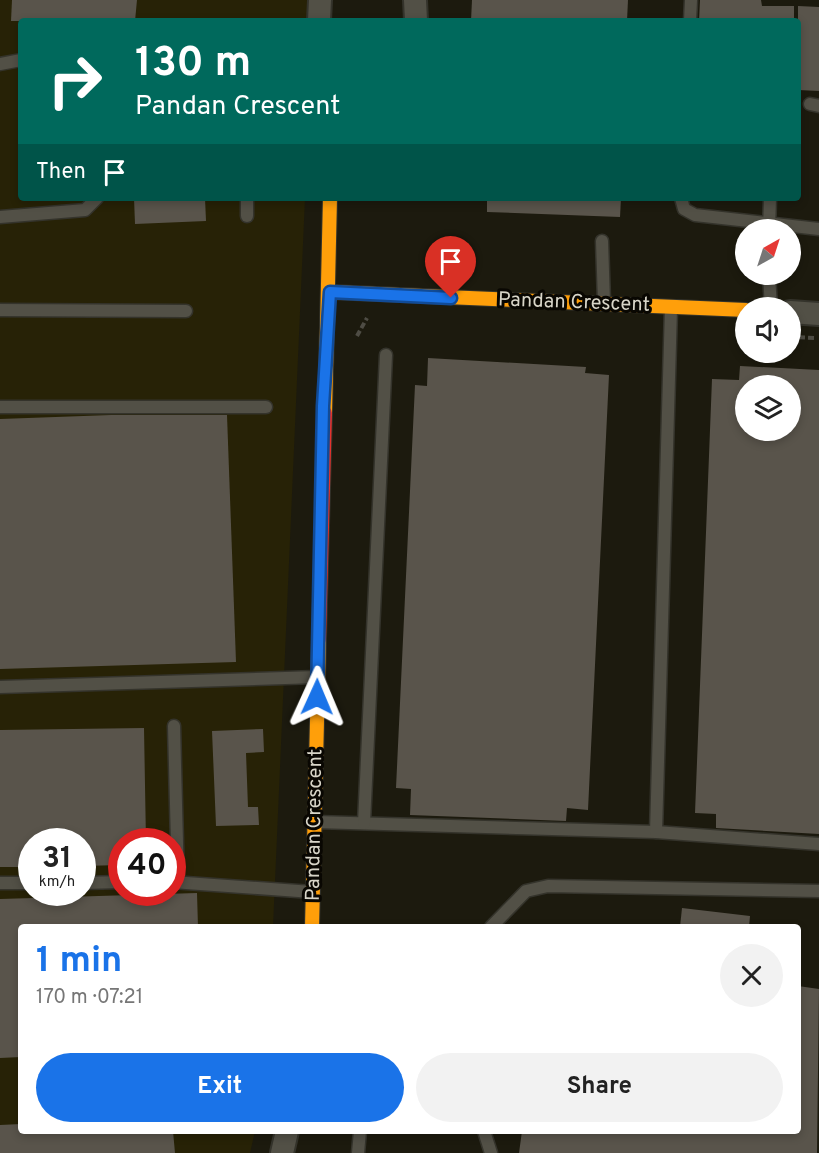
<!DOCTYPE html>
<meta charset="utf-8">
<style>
body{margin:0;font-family:Overpass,sans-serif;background:#f2f2f2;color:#222;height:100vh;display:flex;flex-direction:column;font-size:22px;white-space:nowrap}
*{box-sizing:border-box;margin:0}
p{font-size:20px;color:#767676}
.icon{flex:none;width:33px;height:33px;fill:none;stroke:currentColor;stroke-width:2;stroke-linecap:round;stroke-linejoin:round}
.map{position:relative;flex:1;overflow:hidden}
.sheet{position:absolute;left:18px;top:924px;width:783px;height:210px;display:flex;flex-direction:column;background:#fff;border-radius:6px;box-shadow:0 3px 9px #0003}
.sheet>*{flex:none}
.top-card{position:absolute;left:18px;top:18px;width:783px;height:183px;border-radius:6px;box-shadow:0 3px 9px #0003;background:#00695c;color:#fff;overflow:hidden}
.needle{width:39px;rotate:39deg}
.fabs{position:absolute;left:735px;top:219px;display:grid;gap:12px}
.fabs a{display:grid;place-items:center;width:66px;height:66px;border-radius:50%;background:#fff;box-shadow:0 3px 9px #0003;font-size:30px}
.speed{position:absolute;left:18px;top:828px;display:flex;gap:12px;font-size:30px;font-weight:700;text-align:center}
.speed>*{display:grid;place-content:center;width:78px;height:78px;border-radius:50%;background:#fff;box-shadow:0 3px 9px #0003;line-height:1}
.speed small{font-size:15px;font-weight:400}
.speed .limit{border:9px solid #d22;background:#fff;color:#111}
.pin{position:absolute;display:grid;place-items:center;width:51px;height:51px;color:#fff;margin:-62px -26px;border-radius:50% 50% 50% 0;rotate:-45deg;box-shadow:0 0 6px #0007}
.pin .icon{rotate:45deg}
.me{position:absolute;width:66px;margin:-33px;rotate:1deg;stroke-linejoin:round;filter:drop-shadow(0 0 4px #0008)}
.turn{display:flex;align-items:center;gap:21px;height:126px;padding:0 18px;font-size:27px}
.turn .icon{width:78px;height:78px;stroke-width:2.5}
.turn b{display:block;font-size:42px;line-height:51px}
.then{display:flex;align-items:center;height:57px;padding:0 18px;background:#0003;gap:12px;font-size:22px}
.round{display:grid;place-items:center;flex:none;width:63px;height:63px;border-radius:32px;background:#f2f2f2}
.headline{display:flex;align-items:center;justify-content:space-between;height:102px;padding:0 18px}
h1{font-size:36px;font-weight:700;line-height:45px;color:#1a73e8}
.cta{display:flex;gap:12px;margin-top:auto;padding:12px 18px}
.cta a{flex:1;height:69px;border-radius:36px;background:#1a73e8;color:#fff;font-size:24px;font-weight:700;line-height:69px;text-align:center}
.cta a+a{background:#f2f2f2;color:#222}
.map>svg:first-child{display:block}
.built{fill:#272206;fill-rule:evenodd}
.building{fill:#59544b;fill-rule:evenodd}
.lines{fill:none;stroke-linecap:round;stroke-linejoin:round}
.lane-casing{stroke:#34332b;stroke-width:15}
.street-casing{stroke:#34332b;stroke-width:26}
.slow-casing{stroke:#34332b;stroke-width:16}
.jam-casing{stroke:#34332b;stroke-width:16}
.path{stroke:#4e4c44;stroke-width:4;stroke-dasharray:6 3;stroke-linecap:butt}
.lane{stroke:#525046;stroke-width:12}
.street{stroke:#525046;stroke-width:22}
.slow{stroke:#ff9f0a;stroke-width:14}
.jam{stroke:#e5322d;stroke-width:14}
.route-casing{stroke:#114b97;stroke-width:15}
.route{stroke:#1a73e8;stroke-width:10}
.labels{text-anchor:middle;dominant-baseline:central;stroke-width:6;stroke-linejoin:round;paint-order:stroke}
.street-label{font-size:20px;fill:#d8d5c8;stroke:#090702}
</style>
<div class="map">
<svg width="819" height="1153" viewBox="0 0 819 1153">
<rect width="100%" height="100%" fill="#1c1a0e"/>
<path class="built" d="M 0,0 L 313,0 L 312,21 L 21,21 L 21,198 L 305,198 L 273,927 L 21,927 L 21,1131 L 255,1131 L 250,1153 L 0,1153 ZM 32,842 L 82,842 L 82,892 L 32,892 ZM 122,842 L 172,842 L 172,892 L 122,892 Z"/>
<g class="building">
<path d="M 12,0 L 137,0 L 135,21 L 11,21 Z"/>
<path d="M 472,0 L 628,0 L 627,21 L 471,21 Z"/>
<path d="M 700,0 L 761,0 L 762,6 L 794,6 L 794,21 L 699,21 Z"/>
<path d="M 798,6 L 819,7 L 819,91 L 798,90 Z"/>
<path d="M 134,198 L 205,198 L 206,221 L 135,224 Z"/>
<path d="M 487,198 L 621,198 L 620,217 L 487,212 Z"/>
<path d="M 428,358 L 586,367 L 585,373 L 609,375 L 588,810 L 567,808 L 566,821 L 410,815 L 411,789 L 396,788 L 415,385 L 427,386 Z"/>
<path d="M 740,366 L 819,370 L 819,834 L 716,828 L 716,814 L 695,813 L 712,379 L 739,380 ZM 746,386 L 790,386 L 790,430 L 746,430 Z"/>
<path d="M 111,415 L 227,415 L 236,662 L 0,669 L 0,419 Z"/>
<path d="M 144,728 L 146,842 L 122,842 L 122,865 L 82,866 L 82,842 L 32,842 L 32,867 L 0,867 L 0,730 Z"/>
<path d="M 263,729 L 264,752 L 246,753 L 248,807 L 258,807 L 259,825 L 216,826 L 212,731 Z"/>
<path d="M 197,893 L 198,927 L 21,927 L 21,1057 L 0,1058 L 0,899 Z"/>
<path d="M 682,908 L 750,916 L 749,927 L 680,927 Z"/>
<path d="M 798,986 L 819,989 L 817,1153 L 519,1153 L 522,1131 L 798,1131 Z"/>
<path d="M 21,1124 L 21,1131 L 107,1131 L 107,1134 L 173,1131 L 175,1153 L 0,1153 L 0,1125 Z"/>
</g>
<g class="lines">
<g class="lane-casing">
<g id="lane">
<path d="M 690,21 L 691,0"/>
<path d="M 0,64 L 21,60"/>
<path d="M 810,104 L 819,106"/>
<path d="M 681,198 L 684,209 L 695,215 L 819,229"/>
<path d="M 247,216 L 247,198"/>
<path d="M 0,217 L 85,210 L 97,198"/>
<path d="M 769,230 L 770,198"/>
<path d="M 602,241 L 604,302"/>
<path d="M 769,274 L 771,308"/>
<path d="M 0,310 L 186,311"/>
<path d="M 0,407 L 266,407"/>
<path d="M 0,687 L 317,677"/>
<path d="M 174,726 L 178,882"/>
<path d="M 316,822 L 656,832 L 819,844"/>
<path d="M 364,823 L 386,355"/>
<path d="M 656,832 L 671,308"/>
<path d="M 172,882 L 312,892"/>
<path d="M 0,883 L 32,883"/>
<path d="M 82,883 L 122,882"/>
<path d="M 491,927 L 526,891 L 548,886 L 819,891"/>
<path d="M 484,1131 L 491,1153"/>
<path d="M 358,1153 L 360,1131"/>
</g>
</g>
<g class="street-casing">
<g id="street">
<path d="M 415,0 L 416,21"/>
<path d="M 319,21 L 320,0"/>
<path d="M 790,312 L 819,314"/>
<path d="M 282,1153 L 287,1131"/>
</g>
</g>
<g class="slow-casing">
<g id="slow">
<path d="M 330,292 L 746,310"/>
<path d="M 325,413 L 330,198"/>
<path d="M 312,927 L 319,639"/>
</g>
</g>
<g class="jam-casing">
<path id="jam" d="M 319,639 L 325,413"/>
</g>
<g class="path">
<path d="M 357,336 L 367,318"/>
<path d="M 790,337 L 817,338"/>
</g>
<use href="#lane" class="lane"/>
<use href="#street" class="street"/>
<use href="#slow" class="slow"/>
<use href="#jam" class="jam"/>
</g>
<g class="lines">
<g class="route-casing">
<path id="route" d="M 317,697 L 323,406 L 330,292 L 451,298"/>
</g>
<use href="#route" class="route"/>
</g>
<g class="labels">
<g class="street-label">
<text transform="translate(574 303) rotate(2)">Pandan Crescent</text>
<text transform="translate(315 825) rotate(-89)">Pandan Crescent</text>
</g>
</g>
</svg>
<div class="fabs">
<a><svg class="needle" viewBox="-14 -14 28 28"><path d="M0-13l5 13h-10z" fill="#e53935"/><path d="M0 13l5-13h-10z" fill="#767676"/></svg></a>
<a><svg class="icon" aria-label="sound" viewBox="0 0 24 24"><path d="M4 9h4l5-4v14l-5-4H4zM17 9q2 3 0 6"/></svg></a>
<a><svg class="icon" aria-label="layers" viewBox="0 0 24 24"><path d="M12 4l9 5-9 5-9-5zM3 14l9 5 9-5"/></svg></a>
</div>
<div class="speed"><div>31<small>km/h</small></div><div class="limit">40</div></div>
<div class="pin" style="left:451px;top:298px;background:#d93025"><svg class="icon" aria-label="arrive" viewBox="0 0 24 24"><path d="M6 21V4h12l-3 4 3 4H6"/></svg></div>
<svg class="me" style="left:317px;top:697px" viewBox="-20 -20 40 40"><path d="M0-17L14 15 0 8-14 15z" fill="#1a73e8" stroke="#fff" stroke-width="4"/></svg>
<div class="top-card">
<div class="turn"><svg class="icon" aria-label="right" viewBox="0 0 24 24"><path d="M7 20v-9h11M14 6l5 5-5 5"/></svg><div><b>130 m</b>Pandan Crescent</div></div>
<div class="then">Then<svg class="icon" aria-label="arrive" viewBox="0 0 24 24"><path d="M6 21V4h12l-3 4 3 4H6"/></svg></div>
</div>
<section class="sheet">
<div class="headline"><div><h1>1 min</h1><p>170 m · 07:21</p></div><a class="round"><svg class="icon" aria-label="close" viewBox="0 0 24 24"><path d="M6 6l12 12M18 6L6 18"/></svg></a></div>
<div class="cta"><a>Exit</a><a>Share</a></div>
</section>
</div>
